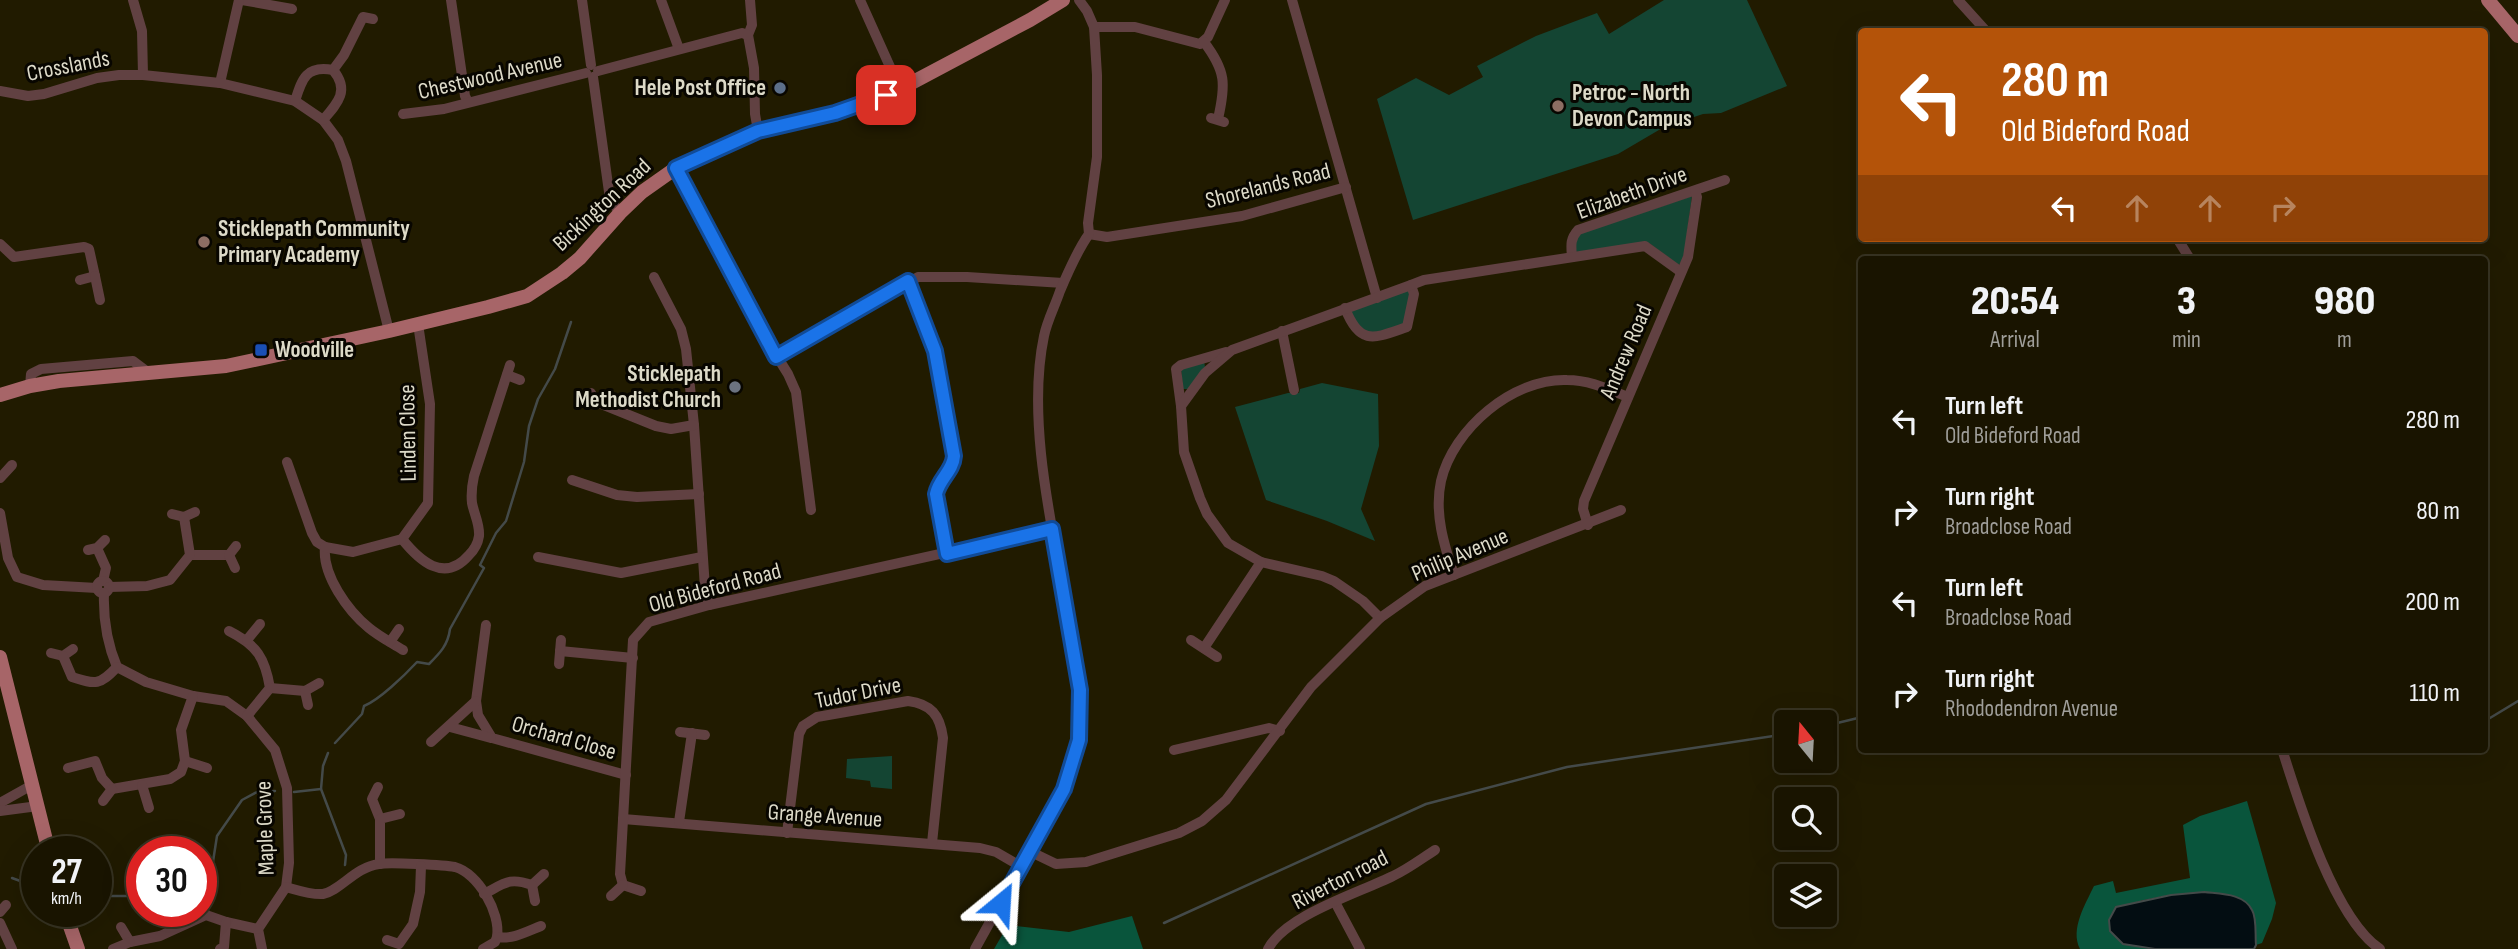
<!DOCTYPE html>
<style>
body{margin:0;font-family:"Sofia Sans Condensed",sans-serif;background:#26210f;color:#f1f3f6;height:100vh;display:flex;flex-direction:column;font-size:26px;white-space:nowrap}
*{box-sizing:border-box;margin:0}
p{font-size:23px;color:#9f9e99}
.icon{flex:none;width:38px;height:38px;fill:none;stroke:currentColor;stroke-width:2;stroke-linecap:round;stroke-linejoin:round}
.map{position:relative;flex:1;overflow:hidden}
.panel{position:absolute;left:1858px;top:256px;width:630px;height:497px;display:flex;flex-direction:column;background:#191400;border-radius:7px;box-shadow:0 7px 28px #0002,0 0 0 2px #373322}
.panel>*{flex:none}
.hud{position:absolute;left:1858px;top:28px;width:630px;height:214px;border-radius:7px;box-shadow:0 7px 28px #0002,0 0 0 2px #373322;background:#b45309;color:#fff;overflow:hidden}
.needle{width:46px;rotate:342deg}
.fabs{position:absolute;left:1774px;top:710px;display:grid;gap:14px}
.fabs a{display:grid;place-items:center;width:63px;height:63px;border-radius:7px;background:#191400;box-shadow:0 7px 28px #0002,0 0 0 2px #373322;font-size:35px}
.speed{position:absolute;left:21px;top:836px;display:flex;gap:14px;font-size:35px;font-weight:700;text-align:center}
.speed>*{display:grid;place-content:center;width:91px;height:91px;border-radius:50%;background:#191400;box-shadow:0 7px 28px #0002,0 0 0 2px #373322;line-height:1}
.speed small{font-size:18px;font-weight:400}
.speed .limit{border:10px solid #d22;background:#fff;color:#111}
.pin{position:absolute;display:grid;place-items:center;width:60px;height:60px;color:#fff;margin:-30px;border-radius:14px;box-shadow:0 4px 10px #0006}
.me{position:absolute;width:77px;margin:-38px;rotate:27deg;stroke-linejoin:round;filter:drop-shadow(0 0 5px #0008)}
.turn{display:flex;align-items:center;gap:24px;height:147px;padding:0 28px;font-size:32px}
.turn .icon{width:91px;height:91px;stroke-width:2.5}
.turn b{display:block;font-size:49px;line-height:60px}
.lanes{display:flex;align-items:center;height:66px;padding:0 28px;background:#0003;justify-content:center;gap:35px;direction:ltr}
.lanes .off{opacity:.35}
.eta{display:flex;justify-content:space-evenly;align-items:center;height:119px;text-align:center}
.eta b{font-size:42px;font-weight:800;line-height:49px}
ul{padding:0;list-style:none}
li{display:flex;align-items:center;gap:21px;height:91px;padding:0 28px}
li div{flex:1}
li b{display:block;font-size:26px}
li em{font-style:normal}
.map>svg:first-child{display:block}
.green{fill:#144533}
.forest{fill:#09553c}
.water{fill:#030d12;stroke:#444a49;stroke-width:2}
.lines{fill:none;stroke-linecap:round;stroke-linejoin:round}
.stream{stroke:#444a49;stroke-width:2.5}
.street{stroke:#614142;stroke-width:10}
.primary{stroke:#a76568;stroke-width:14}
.route-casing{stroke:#114b97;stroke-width:18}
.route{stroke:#1a73e8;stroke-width:12}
.service-dot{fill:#5c6f8a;stroke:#080600;stroke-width:2.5}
.education-dot{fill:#8d6e63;stroke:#080600;stroke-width:2.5}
.transit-dot{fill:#1a4fb4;stroke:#080600;stroke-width:2.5}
.worship-dot{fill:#6b7280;stroke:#080600;stroke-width:2.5}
.labels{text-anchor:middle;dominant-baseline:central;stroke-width:6;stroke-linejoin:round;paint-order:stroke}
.street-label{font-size:23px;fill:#dddac8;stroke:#080600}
.poi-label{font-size:23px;font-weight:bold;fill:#dddac8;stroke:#080600;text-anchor:start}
</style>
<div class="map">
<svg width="2518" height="949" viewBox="0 0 2518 949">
<rect width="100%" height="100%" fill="#211b00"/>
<g class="green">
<path d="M 1664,0 L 1747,0 L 1787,86 L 1721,113 L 1703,114 L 1664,127 L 1618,154 L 1413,220 L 1377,99 L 1416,78 L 1449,95 L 1483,77 L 1477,66 L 1536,36 L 1597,13 L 1609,34 Z"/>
<path d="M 1692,196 L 1684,257 L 1679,265 L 1649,243 L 1576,252 L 1576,238 L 1579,234 Z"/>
<path d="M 1408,289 L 1411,295 L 1405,324 C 1377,334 1364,342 1349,310 Z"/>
<path d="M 1204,361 L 1205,367 L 1188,389 L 1183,389 L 1181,369 Z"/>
<path d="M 1322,383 L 1378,394 L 1379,446 L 1361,509 L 1375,541 L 1327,521 L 1266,500 L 1235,407 L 1288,393 L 1299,393 L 1300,389 Z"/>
<path d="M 892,756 L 892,789 L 871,787 L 870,781 L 846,778 L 847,759 Z"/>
</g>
<g class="forest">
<path d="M 2247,801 L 2276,903 L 2272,919 L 2262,943 L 2256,945 C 2255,935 2256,916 2250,908 C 2229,879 2145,898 2116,908 L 2155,949 L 2080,949 C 2070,929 2085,905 2094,886 L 2113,881 L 2116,893 L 2190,878 L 2183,825 L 2200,816 Z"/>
<path d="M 1132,916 L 1143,949 L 994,949 L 1008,925 L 1069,932 Z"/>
</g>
<path class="water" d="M 2204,892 C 2219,894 2244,893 2252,910 C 2257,918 2255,935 2256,945 L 2254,949 L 2155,949 L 2123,944 L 2110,931 L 2109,920 L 2116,907 L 2171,895 Z"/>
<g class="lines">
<g class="stream">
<path d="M 2485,721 L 2518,701"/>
<path d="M 1825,726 L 1862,717"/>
<path d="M 335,743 L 362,714 L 364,706 C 379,700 404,676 417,662 L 429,664 C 440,653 448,645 450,629 L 484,568 L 480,565 L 496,533 L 506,521 L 524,462 L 529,426 L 538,399 L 555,369 L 571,322"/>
<path d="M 321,789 L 346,855 L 345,865"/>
<path d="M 294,792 L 321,789 L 323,766 L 328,753"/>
<path d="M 201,877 L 212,868 L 217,836 L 242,800 L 257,792 L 275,791"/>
<path d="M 12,878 L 37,887"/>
<path d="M 96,898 L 99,896 L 142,896"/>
<path d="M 1164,923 L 1426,804 L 1567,767 L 1787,734"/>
</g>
<g class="street">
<path d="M 133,0 L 142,31 L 143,75"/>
<path d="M 242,0 L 292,9"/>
<path d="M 451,0 L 465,96 L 468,102"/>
<path d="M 582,0 L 591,65"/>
<path d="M 661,0 L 679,49"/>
<path d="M 750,0 L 752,25 L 748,35 L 754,68 L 755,114 L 758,131"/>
<path d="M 860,0 L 900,89"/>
<path d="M 1292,0 L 1377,298"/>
<path d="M 1958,0 L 1987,32"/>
<path d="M 1094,27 L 1135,27 L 1200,44 L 1208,37 L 1225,0"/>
<path d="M 1204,42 C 1226,71 1226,84 1218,119"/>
<path d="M 333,70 L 344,55 L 363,17 L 373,19"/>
<path d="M 598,71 L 742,33 L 748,35"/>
<path d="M 593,77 L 610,199 L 620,213"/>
<path d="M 220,83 L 239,0"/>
<path d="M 0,91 L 28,96 L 44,94 L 97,78 L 119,75 L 143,75 L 220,83 L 295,101 L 323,120 L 338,140 L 346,161 L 389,331"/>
<path d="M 295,101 C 302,79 306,65 333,70 C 350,90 338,103 323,120"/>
<path d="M 403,114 L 444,109 L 586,73"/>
<path d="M 1211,118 L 1224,122"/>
<path d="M 676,168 L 758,326 L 788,374 L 796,392 L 811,510"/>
<path d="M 1089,234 L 1107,237 L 1242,216 L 1346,187"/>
<path d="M 2177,238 L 2190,259"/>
<path d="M 0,244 L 14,257 L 84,247 L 89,249 L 95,276 L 80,280"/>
<path d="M 1572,257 C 1571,245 1570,239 1578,230 L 1725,180"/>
<path d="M 95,276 L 100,300"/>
<path d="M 654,277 L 681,329 L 686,349 L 694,425 L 705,588 L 709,605"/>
<path d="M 908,281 L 935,351 L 954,455 C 953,470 939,479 936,494 L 947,554"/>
<path d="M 1345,308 C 1360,347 1375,338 1407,327 L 1414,294 L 1411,285"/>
<path d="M 1282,331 L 1294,390"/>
<path d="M 1226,352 L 1181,365 L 1176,369 L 1181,406 L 1184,452 L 1200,498 L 1207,514 L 1228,543 L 1261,562 L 1322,576 L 1334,581 L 1363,601 L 1380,618"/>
<path d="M 776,357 L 918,277 L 967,277 L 1063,283"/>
<path d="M 507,375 L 520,380"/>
<path d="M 30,386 L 31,374 L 41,369 L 133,361 L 149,373"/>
<path d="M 591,393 L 594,401 L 656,426 L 671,429 L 694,425"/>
<path d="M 1181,406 L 1205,373 L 1232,350 L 1411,285 L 1424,280 L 1645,246 L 1681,272"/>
<path d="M 287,462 L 312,533 L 317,542 L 325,547 C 322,575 348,611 369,628 C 380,637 392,643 403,650"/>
<path d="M 0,478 L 12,465"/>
<path d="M 572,480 L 617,495 L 637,497 L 699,494"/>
<path d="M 0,513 L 8,558 L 17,577 L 43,585 L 97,588"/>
<path d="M 172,514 L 184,517 L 195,512"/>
<path d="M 1588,525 L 1583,509 L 1584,501 L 1688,257 L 1697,197 L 1695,191"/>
<path d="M 402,539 C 419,560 444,584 469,555 C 474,550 478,543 479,536 C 480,524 474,514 472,503 C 471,494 472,485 474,476 L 510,365"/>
<path d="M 325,547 L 353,552 L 402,539 L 428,503 L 430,404 L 418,324"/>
<path d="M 97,548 L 106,568 L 103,581"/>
<path d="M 88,550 L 97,548 L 105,540"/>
<path d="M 190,555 L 229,555"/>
<path d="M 538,557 L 621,573 L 702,557"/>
<path d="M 235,568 L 229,555 L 236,546"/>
<path d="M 1454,575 C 1444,545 1434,513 1441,481 C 1453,429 1513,378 1567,380 C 1589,380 1608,389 1628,397"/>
<circle cx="103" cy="587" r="6"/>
<path d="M 109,587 L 147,586 L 170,580 L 190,555 L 184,517"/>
<path d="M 104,593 C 103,620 107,643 117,667 L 146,682 L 193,696 L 226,701 L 247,716 L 275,750 L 287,788 L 289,863 L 286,887 L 258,929 L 262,949"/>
<path d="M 486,625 L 476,701 L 478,715 L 492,738 L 626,775"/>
<path d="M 229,631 C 257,645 265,658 270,688 L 247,716"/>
<path d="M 247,640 L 260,624"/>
<path d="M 1191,640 L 1217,657"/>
<path d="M 390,642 L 399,629"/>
<path d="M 1204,648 L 1261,562"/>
<path d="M 560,651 L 633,658"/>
<path d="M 51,653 L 63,656 L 73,649"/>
<path d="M 63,656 L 72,677 C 96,685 100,685 117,667"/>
<path d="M 559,664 L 561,640"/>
<path d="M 270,688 L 305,691 L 319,683"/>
<path d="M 305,691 L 308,705"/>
<path d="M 450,727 L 491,738"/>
<path d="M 680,732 L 705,735"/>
<path d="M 431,742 L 476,701"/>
<path d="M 2282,749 C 2299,803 2334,918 2380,949"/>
<path d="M 1174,750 L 1269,728 L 1280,731"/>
<path d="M 185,761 L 207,768"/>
<path d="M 68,768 L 95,761 L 102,778 L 112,789 L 170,779 L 181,772 L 185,761 L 181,730 L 193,696"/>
<path d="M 142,785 L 149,808"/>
<path d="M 378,787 L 372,799 L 380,819"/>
<path d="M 103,801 L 112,789"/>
<path d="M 0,803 L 32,785"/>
<path d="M 0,811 L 38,806"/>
<path d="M 623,819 L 980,848 L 996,852 L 1020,866"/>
<path d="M 679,822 L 692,733"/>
<path d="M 787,833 L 799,734 L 803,726 L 817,717 L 908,701 C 931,704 940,715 943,738 L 932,843"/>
<path d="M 1029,851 L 1056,864 L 1086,862 L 1179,833 L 1202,821 L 1226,800 L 1311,687 L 1380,618 L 1425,586 L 1621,510"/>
<path d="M 380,864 L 380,819 L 400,814"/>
<path d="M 532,885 L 544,874"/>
<path d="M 623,885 L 620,874 L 633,640 L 649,622 L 709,605 L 1052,529"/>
<path d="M 623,885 L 641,891"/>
<path d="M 286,887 C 297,890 311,895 323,894 C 340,891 355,867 379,864 C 389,862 445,865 455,867 C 478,873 501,913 497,937"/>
<path d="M 484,894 C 505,883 509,877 532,885 L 535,901"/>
<path d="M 611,896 L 623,885"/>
<path d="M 1335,902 L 1360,949"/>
<path d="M 201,905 L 206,915"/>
<path d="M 0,912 L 6,905"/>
<path d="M 0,923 L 12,949"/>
<path d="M 121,927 L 130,942 L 160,936 L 206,915 L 226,922 L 258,929"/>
<path d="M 387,940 L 399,944 L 413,924 L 420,892 L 421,866"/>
<path d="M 113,949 L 130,942"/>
<path d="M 220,949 L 224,947 L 226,922"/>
<path d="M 483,949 L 495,942 L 497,937 C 512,940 528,931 541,926"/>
<path d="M 975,949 L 1064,789 C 1090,722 1079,684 1068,616 C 1053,531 1026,421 1044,336 C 1047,321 1055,306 1060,291 C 1068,272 1077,251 1089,234 L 1088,223 L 1097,157 L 1097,75 L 1094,27 L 1087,11 L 1079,0"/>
<path d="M 1268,949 C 1286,915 1359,893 1393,876 C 1408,869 1421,859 1435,850"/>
</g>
<g class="primary">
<path d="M 2488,0 L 2518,36"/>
<path d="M 0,395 L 30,386 L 59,381 L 226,366 L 389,331 L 488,307 L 527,296 L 562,273 L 580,258 L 620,213 L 642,192 L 676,168 L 758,131 L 835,113 L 900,89 L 1030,20 L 1063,0"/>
<path d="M 0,657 L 49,852"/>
<path d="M 65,912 L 78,949"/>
</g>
</g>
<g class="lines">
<g class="route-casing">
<path id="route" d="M 886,95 L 835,113 L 758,131 L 676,168 L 776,357 L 908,281 L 935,351 L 954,456 C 953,471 939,479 936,494 L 947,554 L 1052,529 L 1080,690 L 1079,740 L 1064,789 L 1001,903"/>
</g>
<use href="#route" class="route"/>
</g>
<circle class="service-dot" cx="780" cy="88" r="7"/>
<g class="education-dot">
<circle cx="1558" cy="106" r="7"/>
<circle cx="204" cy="242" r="7"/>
</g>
<rect class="transit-dot" x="254" y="343" width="14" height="14" rx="3.5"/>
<circle class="worship-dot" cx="735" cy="387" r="7"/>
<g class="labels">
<g class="street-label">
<text transform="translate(68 66) rotate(-11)">Crosslands</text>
<text transform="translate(490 76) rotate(-13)">Chestwood Avenue</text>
<text transform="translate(1268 186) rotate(-14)">Shorelands Road</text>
<text transform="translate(1632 193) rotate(-20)">Elizabeth Drive</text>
<text transform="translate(602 205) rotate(-43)">Bickington Road</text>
<text transform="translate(1626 352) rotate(-67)">Andrew Road</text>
<text transform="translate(408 433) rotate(-91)">Linden Close</text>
<text transform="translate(1460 555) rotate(-23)">Philip Avenue</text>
<text transform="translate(715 588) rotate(-15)">Old Bideford Road</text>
<text transform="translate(858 693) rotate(-11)">Tudor Drive</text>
<text transform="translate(564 738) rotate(16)">Orchard Close</text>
<text transform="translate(825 816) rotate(4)">Grange Avenue</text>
<text transform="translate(265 828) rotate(-92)">Maple Grove</text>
<text transform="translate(1340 880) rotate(-27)">Riverton road</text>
</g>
<g class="poi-label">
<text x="766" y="88" text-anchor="end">Hele Post Office</text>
<text x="1572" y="93">Petroc - North<tspan x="1572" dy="26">Devon Campus</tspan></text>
<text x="218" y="229">Sticklepath Community<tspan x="218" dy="26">Primary Academy</tspan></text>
<text x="275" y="350">Woodville</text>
<text x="721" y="374" text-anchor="end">Sticklepath<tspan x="721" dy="26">Methodist Church</tspan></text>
</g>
</g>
</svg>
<div class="fabs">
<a><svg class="needle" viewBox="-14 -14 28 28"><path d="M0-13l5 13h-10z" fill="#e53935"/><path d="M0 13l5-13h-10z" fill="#9f9e99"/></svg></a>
<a><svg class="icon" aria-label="search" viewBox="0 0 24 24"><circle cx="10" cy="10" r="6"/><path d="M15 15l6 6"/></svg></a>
<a><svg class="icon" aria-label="layers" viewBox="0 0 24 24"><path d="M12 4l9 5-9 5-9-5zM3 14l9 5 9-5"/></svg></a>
</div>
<div class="speed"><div>27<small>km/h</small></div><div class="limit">30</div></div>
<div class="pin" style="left:886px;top:95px;background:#d93025"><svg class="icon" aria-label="arrive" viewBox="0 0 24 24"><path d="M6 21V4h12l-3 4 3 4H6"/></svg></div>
<svg class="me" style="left:1001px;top:903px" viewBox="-20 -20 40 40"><path d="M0-17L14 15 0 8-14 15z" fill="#1a73e8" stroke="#fff" stroke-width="4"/></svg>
<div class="hud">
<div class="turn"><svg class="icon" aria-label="left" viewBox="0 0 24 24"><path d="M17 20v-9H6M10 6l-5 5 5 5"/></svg><div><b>280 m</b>Old Bideford Road</div></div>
<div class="lanes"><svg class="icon" aria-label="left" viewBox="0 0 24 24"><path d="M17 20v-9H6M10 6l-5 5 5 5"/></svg><svg class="icon off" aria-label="ahead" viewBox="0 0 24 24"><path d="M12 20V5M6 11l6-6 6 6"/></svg><svg class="icon off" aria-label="ahead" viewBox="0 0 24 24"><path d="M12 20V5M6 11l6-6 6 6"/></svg><svg class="icon off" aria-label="right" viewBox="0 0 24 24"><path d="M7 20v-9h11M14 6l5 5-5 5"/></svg></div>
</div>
<section class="panel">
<div class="eta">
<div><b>20:54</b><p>Arrival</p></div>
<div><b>3</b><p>min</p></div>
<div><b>980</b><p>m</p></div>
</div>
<ul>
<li><svg class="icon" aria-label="left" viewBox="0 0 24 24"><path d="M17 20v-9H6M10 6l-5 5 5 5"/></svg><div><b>Turn left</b><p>Old Bideford Road</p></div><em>280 m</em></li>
<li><svg class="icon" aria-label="right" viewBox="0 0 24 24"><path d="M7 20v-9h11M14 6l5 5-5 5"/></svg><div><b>Turn right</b><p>Broadclose Road</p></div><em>80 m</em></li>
<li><svg class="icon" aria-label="left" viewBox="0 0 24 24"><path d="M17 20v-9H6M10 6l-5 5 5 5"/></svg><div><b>Turn left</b><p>Broadclose Road</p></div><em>200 m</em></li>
<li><svg class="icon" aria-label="right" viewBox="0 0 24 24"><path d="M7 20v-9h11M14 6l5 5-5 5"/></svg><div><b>Turn right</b><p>Rhododendron Avenue</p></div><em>110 m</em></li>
</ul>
</section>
</div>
